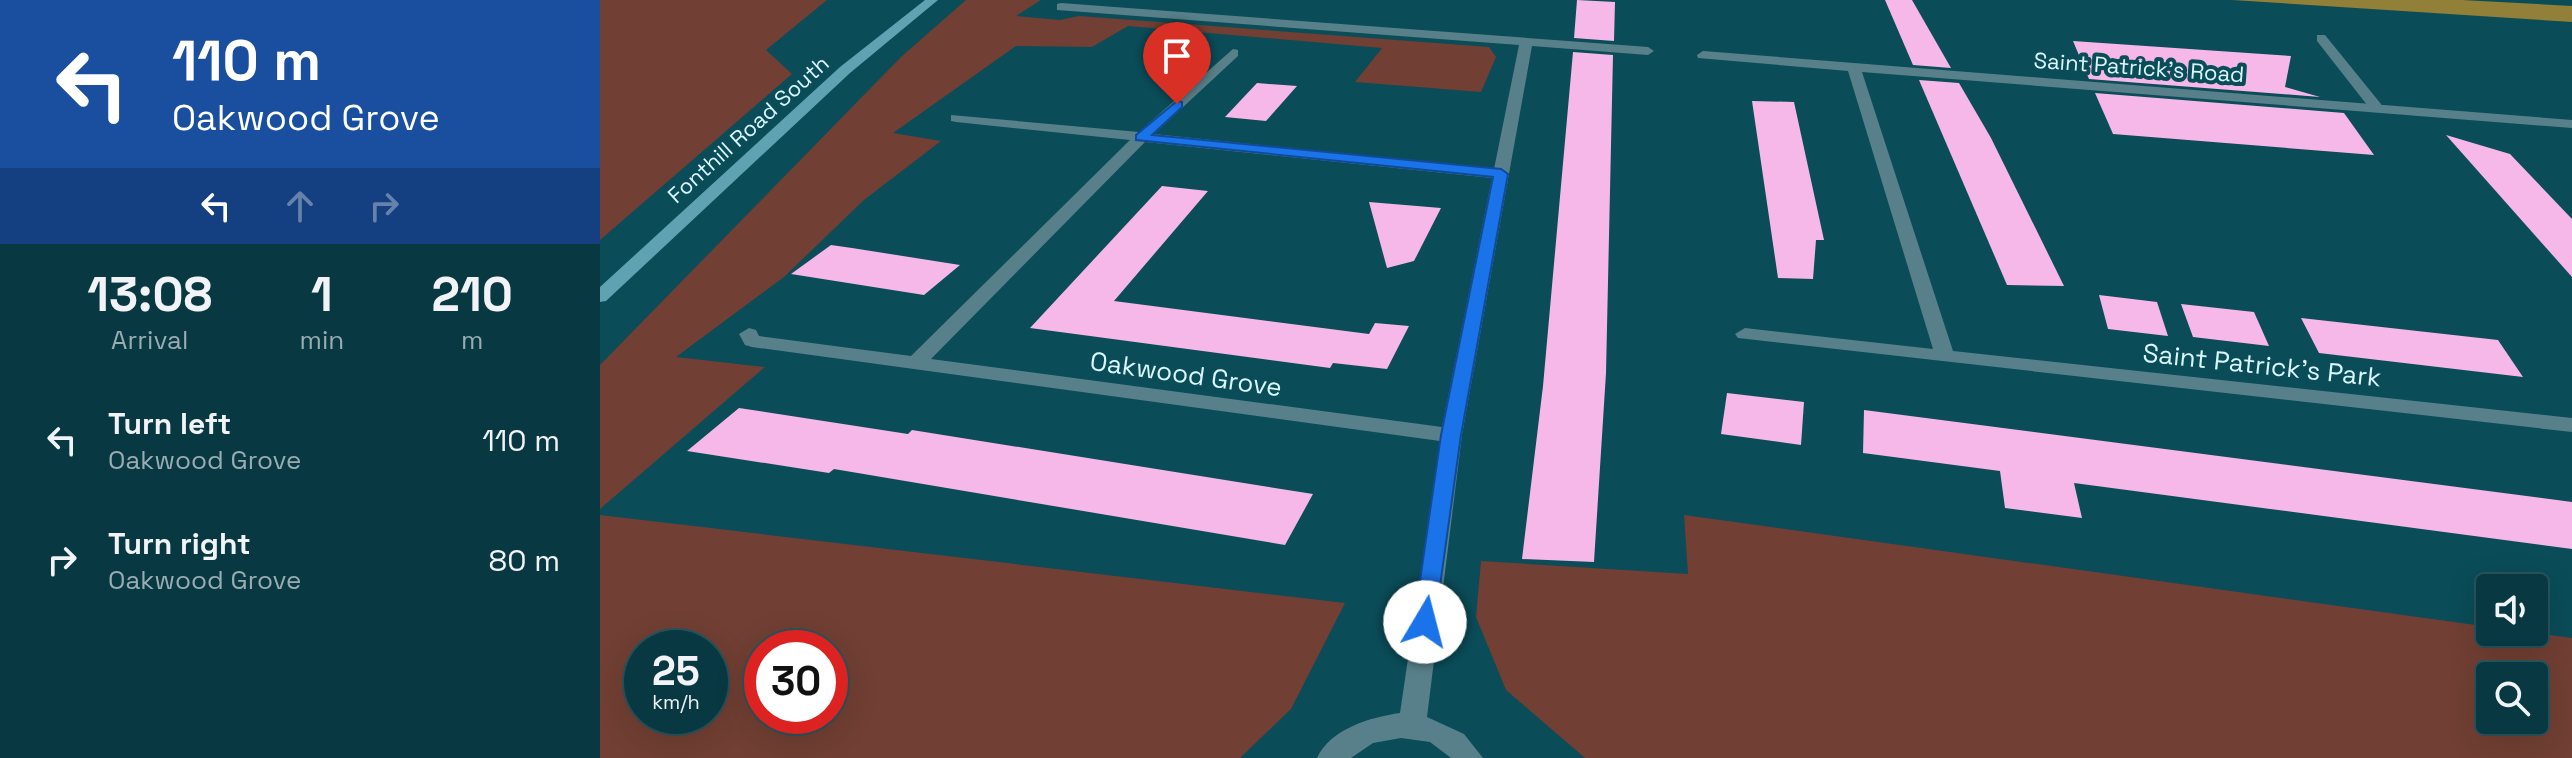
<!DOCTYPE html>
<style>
body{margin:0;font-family:"Space Grotesk",sans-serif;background:#16444d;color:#f1f3f6;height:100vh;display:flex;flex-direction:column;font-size:30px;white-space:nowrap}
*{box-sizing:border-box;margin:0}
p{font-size:26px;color:#98acb2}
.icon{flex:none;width:44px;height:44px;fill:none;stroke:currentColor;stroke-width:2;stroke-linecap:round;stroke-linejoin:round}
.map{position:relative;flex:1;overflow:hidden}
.sheet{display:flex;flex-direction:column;background:#083942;width:600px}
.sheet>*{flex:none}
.guide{background:#1a4fa0;color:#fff;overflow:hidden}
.tools{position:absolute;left:1876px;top:574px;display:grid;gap:16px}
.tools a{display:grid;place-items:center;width:72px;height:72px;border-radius:8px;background:#083942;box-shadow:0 8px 32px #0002,0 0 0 2px #29535b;font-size:40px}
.speed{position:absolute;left:24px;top:630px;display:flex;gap:16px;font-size:40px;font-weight:700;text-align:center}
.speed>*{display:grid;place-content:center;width:104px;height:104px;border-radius:50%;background:#083942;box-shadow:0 8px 32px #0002,0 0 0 2px #29535b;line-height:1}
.speed small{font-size:20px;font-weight:400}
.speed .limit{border:12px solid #d22;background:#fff;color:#111}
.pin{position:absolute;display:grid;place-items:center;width:68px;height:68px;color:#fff;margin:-82px -34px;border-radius:50% 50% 50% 0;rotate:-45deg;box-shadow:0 0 8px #0007}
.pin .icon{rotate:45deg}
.me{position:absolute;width:88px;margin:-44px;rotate:8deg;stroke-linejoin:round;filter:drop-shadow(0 0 6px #0008)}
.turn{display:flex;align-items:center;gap:28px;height:168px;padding:0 40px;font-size:36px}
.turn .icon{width:104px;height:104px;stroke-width:2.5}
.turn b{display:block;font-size:56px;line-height:68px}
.lanes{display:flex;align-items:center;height:76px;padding:0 40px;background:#0003;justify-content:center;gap:40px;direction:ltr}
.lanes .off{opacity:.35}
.eta{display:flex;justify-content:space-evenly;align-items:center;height:136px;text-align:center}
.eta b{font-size:48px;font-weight:700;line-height:56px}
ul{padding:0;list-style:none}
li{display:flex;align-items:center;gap:24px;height:120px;padding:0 40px}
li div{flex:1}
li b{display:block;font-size:30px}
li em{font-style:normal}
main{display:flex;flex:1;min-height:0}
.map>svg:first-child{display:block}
.green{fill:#713f33;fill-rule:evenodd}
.water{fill:#927f38}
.building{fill:#f5b8e8}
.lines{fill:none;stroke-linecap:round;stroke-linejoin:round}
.lane{fill:#58808a;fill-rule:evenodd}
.street{fill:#58808a;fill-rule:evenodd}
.secondary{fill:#5fa2b1;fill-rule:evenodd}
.route{fill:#1a73e8;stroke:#114b97;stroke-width:2}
.labels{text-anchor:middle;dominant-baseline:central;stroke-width:8;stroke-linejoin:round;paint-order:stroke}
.far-street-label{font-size:22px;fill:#daf7fe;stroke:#0a4c58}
.street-label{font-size:26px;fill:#daf7fe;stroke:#0a4c58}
</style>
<main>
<section class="sheet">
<div class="guide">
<div class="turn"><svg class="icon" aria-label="left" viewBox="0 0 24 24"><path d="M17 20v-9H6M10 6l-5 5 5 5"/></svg><div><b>110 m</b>Oakwood Grove</div></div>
<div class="lanes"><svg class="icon" aria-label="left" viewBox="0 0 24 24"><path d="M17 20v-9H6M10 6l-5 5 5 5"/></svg><svg class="icon off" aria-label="ahead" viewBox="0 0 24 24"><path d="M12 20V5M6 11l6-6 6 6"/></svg><svg class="icon off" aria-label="right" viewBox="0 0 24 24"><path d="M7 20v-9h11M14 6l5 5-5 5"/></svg></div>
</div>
<div class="eta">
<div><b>13:08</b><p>Arrival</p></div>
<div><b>1</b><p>min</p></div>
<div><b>210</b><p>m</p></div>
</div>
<ul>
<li><svg class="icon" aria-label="left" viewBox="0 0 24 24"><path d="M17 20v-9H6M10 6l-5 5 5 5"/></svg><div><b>Turn left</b><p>Oakwood Grove</p></div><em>110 m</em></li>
<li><svg class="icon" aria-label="right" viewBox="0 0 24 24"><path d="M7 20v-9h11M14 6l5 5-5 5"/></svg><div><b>Turn right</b><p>Oakwood Grove</p></div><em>80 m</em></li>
</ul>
</section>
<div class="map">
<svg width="1972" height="758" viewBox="0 0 1972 758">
<rect width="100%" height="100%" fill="#0a4c58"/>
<g class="green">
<path d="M 0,0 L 227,0 L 166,50 L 192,74 L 0,240 Z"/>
<path d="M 366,0 L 441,0 L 416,16 L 460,20 L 479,16 L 889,47 L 896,57 L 881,92 L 755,82 L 782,48 L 528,26 L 492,47 L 416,46 L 293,133 L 341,141 L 264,200 L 184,277 L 76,357 L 165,367 L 0,509 L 0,365 L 301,57 Z"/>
<path d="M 0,515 L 745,603 L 691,709 L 640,758 L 0,758 ZM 110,648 L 110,716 L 42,716 L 42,648 ZM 162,648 L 230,648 L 230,716 L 162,716 Z"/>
<path d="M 1084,515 L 1890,627 L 1890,632 L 1926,632 L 1972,638 L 1972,758 L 985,758 L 906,690 L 876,617 L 881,561 L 1088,574 ZM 1890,676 L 1934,676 L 1934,720 L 1890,720 Z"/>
</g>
<path class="water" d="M 1632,0 L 1862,0 L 1972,6 L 1972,22 Z"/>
<g class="building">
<path d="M 977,0 L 1015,2 L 1014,41 L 974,38 Z"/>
<path d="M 1285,0 L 1312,0 L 1351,68 L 1313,65 Z"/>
<path d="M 1473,41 L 1691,56 L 1685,87 L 1720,97 L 1489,79 Z"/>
<path d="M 973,52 L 1013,55 L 1006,373 L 994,562 L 922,559 L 943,386 Z"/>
<path d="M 1319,80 L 1359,83 L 1391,138 L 1464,286 L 1407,285 Z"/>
<path d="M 657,83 L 697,86 L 666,121 L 625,117 Z"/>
<path d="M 1495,93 L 1744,113 L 1774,155 L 1513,134 Z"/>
<path d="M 1152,101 L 1194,102 L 1224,240 L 1216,240 L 1213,279 L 1178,278 Z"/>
<path d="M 1846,135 L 1910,154 L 1972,219 L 1972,277 Z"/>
<path d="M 562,186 L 608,191 L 514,301 L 769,334 L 775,323 L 809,326 L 787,369 L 733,363 L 730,368 L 430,328 Z"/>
<path d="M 769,202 L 841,208 L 814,261 L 787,268 Z"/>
<path d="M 231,245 L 252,248 L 360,265 L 324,295 L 191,274 Z"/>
<path d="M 1499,295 L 1557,302 L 1568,336 L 1508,329 Z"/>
<path d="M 1581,304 L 1654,312 L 1669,346 L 1593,337 Z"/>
<path d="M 1701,318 L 1898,340 L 1923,377 L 1719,353 Z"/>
<path d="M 1127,393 L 1204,402 L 1201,445 L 1121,434 Z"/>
<path d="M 139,408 L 308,434 L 312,430 L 713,494 L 685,545 L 234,469 L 229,473 L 87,451 Z"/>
<path d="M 1264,410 L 1972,502 L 1972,549 L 1474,483 L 1482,518 L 1405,508 L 1400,471 L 1263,453 Z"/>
</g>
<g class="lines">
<path class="lane" d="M 1717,35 L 1725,35 L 1781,104 L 1781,110 L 1771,110 L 1717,41 Z"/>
<g class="street">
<path d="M 461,3 L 1048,47 L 1054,51 L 1048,55 L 932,46 L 862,435 L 827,717 L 864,734 L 883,758 L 851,758 L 830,742 L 801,738 L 773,743 L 751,758 L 717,758 C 730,729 771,717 800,713 L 840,441 L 152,347 L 145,345 L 139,334 L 149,328 L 156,330 L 159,336 L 311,356 L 530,140 L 356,122 L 351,121 L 351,115 L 539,132 L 633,49 L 638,50 L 638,56 L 554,134 L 894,169 L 919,45 L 457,10 L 457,4 ZM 545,142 L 892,178 L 842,427 L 331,359 Z"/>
<path d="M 1103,51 L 1972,120 L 1972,128 L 1262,72 L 1353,351 L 1972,418 L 1972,432 L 1138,338 L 1135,334 L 1145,328 L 1333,349 L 1248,71 L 1098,58 L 1097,55 Z"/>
</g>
<path class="secondary" d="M 325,0 L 338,0 L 250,73 L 6,301 L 0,302 L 0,287 L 240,67 Z"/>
</g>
<path class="route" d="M 577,101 L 582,102 L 582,107 L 552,135 L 901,169 L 908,174 L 861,435 L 834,629 L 817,629 L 814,622 L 841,435 L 893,177 L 536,140 L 536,135 Z"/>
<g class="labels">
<g class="far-street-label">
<text transform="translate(1539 67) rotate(4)">Saint Patrick's Road</text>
<text transform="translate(148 129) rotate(-42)">Fonthill Road South</text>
</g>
<g class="street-label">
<text transform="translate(1662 365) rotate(6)">Saint Patrick's Park</text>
<text transform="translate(586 374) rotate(8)">Oakwood Grove</text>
</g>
</g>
</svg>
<div class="tools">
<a><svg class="icon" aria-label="sound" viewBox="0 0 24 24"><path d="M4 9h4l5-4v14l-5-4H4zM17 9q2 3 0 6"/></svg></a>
<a><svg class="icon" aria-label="search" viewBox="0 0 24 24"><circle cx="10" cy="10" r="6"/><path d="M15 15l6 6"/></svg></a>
</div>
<div class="speed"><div>25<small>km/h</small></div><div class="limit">30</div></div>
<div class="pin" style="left:577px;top:104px;background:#d93025"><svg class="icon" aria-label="arrive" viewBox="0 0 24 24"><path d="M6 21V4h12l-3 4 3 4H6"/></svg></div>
<svg class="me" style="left:825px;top:622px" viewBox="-20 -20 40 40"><circle r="19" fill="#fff"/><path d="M0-13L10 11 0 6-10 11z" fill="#1a73e8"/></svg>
</div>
</main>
